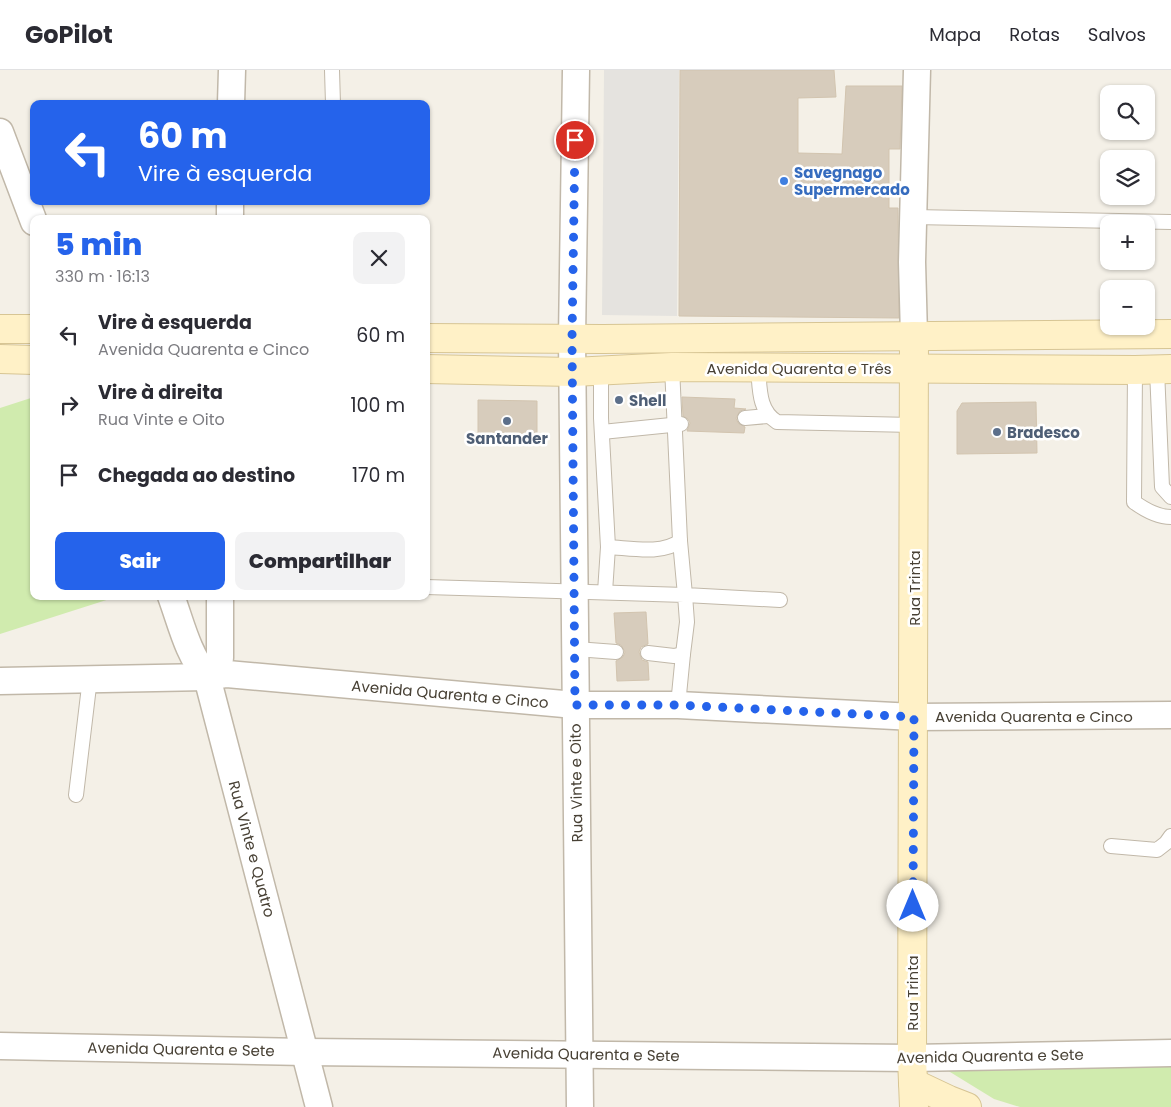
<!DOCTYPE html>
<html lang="pt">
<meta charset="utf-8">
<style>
body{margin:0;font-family:Poppins,sans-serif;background:#f2f2f3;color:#2b2b33;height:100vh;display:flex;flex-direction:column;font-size:19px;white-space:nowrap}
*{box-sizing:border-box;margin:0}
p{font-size:16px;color:#7c7c81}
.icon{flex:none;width:28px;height:28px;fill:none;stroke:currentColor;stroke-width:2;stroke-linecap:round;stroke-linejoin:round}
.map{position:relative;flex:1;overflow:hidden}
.drawer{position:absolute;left:30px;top:145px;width:400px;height:385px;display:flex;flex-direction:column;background:#fff;border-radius:10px;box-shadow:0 1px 4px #0004}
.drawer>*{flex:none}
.hud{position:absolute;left:30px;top:30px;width:400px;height:105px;border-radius:10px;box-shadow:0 1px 4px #0004;background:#2563eb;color:#fff;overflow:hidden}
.buttons{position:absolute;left:1100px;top:15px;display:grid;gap:10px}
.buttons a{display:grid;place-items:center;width:55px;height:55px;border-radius:10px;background:#fff;box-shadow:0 1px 4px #0004;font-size:25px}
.pin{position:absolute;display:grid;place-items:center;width:42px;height:42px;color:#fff;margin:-21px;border:2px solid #fff;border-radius:50%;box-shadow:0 1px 5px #0007}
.me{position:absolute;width:55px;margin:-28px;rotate:0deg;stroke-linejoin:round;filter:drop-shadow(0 0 4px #0008)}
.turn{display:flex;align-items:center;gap:18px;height:105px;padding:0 25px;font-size:22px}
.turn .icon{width:65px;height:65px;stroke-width:2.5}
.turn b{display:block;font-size:35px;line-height:42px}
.round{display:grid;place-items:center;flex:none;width:52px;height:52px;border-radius:10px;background:#f2f2f3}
.head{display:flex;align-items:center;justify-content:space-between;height:85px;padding:0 25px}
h1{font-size:30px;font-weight:800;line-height:38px;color:#2563eb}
.button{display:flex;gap:10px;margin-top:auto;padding:10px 25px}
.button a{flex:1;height:58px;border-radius:10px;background:#2563eb;color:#fff;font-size:20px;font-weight:800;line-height:58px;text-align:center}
.button a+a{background:#f2f2f3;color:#2b2b33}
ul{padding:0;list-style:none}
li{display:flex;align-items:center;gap:15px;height:70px;padding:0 25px}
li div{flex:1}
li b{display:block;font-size:19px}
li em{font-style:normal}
header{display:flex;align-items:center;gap:30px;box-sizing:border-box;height:70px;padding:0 25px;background:#fff;border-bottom:1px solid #e1e1e2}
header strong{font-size:24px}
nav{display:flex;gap:28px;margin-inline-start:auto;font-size:18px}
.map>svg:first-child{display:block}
.green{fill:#d0ebae}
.parking{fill:#e5e3df}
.building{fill:#d7ccbc;stroke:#d2c4af}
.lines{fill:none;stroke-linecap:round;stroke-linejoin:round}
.lane-casing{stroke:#c1b8a9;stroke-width:16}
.street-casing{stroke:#c1b8a9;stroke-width:29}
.secondary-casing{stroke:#d7c594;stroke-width:30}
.lane{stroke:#fff;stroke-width:14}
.street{stroke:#fff;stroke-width:26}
.secondary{stroke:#fff1c7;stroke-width:28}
.route{stroke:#2563eb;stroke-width:9;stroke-dasharray:0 16.2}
.shop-dot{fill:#3f7fe0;stroke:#fff;stroke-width:2}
.service-dot{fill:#5c6f8a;stroke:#fff;stroke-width:2}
.labels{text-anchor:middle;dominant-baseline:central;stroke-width:5;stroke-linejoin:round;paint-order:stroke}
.shop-label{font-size:15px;font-weight:bold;fill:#366cbe;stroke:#fff;text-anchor:start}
.street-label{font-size:15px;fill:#484135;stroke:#fff}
.service-label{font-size:15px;font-weight:bold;fill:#4e5e75;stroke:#fff;text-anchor:start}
</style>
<header>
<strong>GoPilot</strong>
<nav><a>Mapa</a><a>Rotas</a><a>Salvos</a></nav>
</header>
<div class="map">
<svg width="1171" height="1037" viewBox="0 0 1171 1037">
<rect width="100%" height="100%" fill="#f4f0e7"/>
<g class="green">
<path d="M 34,327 L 34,526 L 119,526 L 0,564 L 0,338 Z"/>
<path d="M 1171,990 L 1171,1037 L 1020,1037 L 994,1029 L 937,994 Z"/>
</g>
<path class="parking" d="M 604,0 L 679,0 L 677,246 L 602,245 Z"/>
<g class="building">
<path d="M 680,0 L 834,0 L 836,27 L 798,28 L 798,83 L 842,84 L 846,16 L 902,16 L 900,79 L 889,79 L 889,138 L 898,138 L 899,248 L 679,246 Z"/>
<path d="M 682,327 L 735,329 L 734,338 L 746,339 L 740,341 L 736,348 L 738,353 L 745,357 L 744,363 L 687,361 L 690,353 L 688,349 L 683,346 Z"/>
<path d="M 478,330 L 537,331 L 537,371 L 478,370 Z"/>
<path d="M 1036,332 L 1037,383 L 957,384 L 957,341 L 962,333 Z"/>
<path d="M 646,542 L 648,574 L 641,577 L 639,582 L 642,590 L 648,592 L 649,610 L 617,611 L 616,591 L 623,587 L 625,582 L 621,575 L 616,573 L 614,543 Z"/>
</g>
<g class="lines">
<g class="lane-casing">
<g id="lane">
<path d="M 332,0 L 333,34"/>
<path d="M 913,147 L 1171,152"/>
<path d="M 758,298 C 760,318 758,340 777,352 L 913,355"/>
<path d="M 601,300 L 601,348 L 608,477 L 605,522"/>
<path d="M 1135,300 L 1134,432 C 1145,440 1157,447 1171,447"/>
<path d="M 1157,300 L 1162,417 L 1171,427"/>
<path d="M 745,348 L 768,346"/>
<path d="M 602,362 L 681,354"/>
<path d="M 680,471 L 685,525 L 780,530"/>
<path d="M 608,477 C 630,478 662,485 680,471 L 672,297"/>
<path d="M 426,517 L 685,525 L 687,552 L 683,584"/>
<path d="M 576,579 L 616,582"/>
<path d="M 648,583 L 674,586 L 683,584 L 678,635"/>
<path d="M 76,725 L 90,608"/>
<path d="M 1111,776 L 1157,780 L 1166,773 L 1171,766"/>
</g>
</g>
<g class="street-casing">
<g id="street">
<path d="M 576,0 L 572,269 L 580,1037"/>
<path d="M 231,34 L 232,0"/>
<path d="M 0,62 L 34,152"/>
<path d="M 230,149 L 230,131"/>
<path d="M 914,266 L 912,192 L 917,0"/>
<path d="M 171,526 C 182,556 187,582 207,607 L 319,1037"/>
<path d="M 207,607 L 216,597 L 220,588 L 220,526"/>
<path d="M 0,611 L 207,607 L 227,604 L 575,635 L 678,635 L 914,647 L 1171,645"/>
<path d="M 0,976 L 305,982 L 912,988 L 1171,983"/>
</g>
</g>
<g class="secondary-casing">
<g id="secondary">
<path d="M 0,259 L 34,259"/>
<path d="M 914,266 L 912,988 L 914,1037"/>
<path d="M 426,268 L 603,269 L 1171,264"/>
<path d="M 0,289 L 34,290"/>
<path d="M 426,299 L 573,302 L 672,297 L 1135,300 L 1171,299"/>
<path d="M 913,1013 L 949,1030 L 967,1037"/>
</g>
</g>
<use href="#lane" class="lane"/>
<use href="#street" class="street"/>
<use href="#secondary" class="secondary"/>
</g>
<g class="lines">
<path class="route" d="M 575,70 L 572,269 L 575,635 L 678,635 L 914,647 L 913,836"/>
</g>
<circle class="shop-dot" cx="784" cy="111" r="5"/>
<g class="service-dot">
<circle cx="619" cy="330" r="5"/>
<circle cx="507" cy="351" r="5"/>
<circle cx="997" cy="362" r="5"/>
</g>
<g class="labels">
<g class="shop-label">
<text x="794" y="102">Savegnago<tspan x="794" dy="17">Supermercado</tspan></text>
</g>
<g class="street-label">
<text x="799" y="298">Avenida Quarenta e Três</text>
<text transform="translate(914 518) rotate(-90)">Rua Trinta</text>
<text transform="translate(450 624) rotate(5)">Avenida Quarenta e Cinco</text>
<text x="1034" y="646">Avenida Quarenta e Cinco</text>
<text transform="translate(576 713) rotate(-91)">Rua Vinte e Oito</text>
<text transform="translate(252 779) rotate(75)">Rua Vinte e Quatro</text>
<text transform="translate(912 923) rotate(-90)">Rua Trinta</text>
<text transform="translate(181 979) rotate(1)">Avenida Quarenta e Sete</text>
<text transform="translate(586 984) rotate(1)">Avenida Quarenta e Sete</text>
<text transform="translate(990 986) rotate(-1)">Avenida Quarenta e Sete</text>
</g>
<g class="service-label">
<text x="629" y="330">Shell</text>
<text x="1007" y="362">Bradesco</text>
<text x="507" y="368" text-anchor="middle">Santander</text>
</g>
</g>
</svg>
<div class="buttons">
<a><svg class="icon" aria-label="search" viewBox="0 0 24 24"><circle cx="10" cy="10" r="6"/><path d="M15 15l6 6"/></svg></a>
<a><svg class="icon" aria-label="layers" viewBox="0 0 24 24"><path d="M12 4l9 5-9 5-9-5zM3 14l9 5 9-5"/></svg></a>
<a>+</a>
<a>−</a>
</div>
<div class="pin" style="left:575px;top:70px;background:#d93025"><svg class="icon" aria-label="arrive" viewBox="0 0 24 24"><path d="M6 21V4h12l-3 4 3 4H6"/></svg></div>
<svg class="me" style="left:913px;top:836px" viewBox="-20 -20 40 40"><circle r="19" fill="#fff"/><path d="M0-13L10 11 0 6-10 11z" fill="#2563eb"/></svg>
<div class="hud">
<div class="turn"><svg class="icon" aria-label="left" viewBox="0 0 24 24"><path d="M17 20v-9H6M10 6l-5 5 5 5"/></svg><div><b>60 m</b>Vire à esquerda</div></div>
</div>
<section class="drawer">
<div class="head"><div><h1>5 min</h1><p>330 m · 16:13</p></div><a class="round"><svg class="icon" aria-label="close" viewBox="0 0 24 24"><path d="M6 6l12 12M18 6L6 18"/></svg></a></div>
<ul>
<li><svg class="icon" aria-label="left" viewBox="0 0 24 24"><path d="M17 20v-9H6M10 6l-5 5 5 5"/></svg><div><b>Vire à esquerda</b><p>Avenida Quarenta e Cinco</p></div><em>60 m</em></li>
<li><svg class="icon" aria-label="right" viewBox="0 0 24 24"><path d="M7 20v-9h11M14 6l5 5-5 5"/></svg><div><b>Vire à direita</b><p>Rua Vinte e Oito</p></div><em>100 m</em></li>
<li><svg class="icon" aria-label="arrive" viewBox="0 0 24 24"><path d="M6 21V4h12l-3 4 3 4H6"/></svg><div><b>Chegada ao destino</b></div><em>170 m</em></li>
</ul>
<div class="button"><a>Sair</a><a>Compartilhar</a></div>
</section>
</div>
